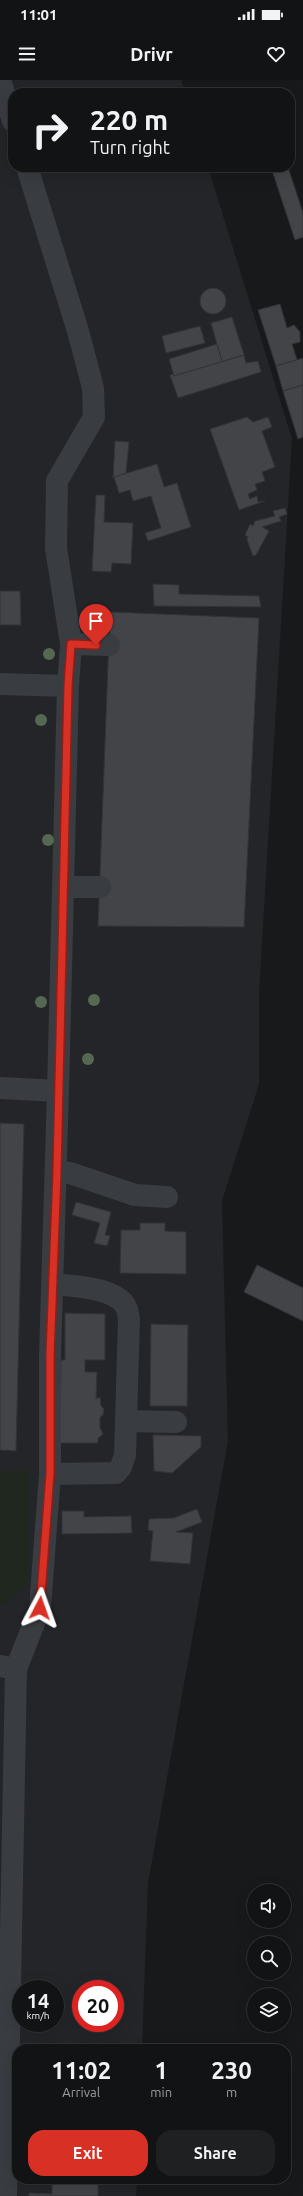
<!DOCTYPE html>
<style>
body{margin:0;font-family:Ubuntu,sans-serif;background:#1f2022;color:#f1f3f6;height:100vh;display:flex;flex-direction:column;font-size:15px;white-space:nowrap}
*{box-sizing:border-box;margin:0}
p{font-size:13px;color:#9c9ea0}
.icon{flex:none;width:22px;height:22px;fill:none;stroke:currentColor;stroke-width:2;stroke-linecap:round;stroke-linejoin:round}
.map{position:relative;flex:1;overflow:hidden}
.sheet{position:absolute;left:12px;top:1964px;width:279px;height:140px;display:flex;flex-direction:column;background:#121314;border-radius:16px;box-shadow:0 4px 16px #0002,0 0 0 1px #313234}
.sheet>*{flex:none}
.top-card{position:absolute;left:8px;top:8px;width:287px;height:84px;border-radius:16px;box-shadow:0 4px 16px #0002,0 0 0 1px #313234;background:#121314;color:#f1f3f6;overflow:hidden}
.fabs{position:absolute;left:247px;top:1804px;display:grid;gap:8px}
.fabs a{display:grid;place-items:center;width:44px;height:44px;border-radius:50%;background:#121314;box-shadow:0 4px 16px #0002,0 0 0 1px #313234;font-size:20px}
.speed{position:absolute;left:12px;top:1900px;display:flex;gap:8px;font-size:20px;font-weight:700;text-align:center}
.speed>*{display:grid;place-content:center;width:52px;height:52px;border-radius:50%;background:#121314;box-shadow:0 4px 16px #0002,0 0 0 1px #313234;line-height:1}
.speed small{font-size:10px;font-weight:400}
.speed .limit{border:6px solid #d22;background:#fff;color:#111}
.pin{position:absolute;display:grid;place-items:center;width:34px;height:34px;color:#fff;margin:-41px -17px;border-radius:50% 50% 50% 0;rotate:-45deg;box-shadow:0 0 4px #0007}
.pin .icon{rotate:45deg}
.me{position:absolute;width:44px;margin:-22px;rotate:4deg;stroke-linejoin:round;filter:drop-shadow(0 0 3px #0008)}
.turn{display:flex;align-items:center;gap:14px;height:84px;padding:0 16px;font-size:18px}
.turn .icon{width:52px;height:52px;stroke-width:2.5}
.turn b{display:block;font-size:28px;line-height:34px}
.eta{display:flex;justify-content:space-evenly;align-items:center;height:68px;text-align:center}
.eta b{font-size:24px;font-weight:700;line-height:28px}
.button{display:flex;gap:8px;margin-top:auto;padding:8px 16px}
.button a{flex:1;height:46px;border-radius:16px;background:#d93025;color:#fff;font-size:16px;font-weight:700;line-height:46px;text-align:center}
.button a+a{background:#1f2022;color:#f1f3f6}
.status{display:flex;justify-content:space-between;align-items:center;height:28px;padding:0 20px;background:#121314;direction:ltr}
.status svg{height:11px;fill:currentColor}
header{display:flex;justify-content:space-between;align-items:center;height:52px;padding:0 16px;background:#121314;font-size:18px;font-weight:700}
.map>svg:first-child{display:block}
.built{fill:#242528;fill-rule:evenodd}
.green{fill:#1f271e}
.building{fill:#424448;stroke:#323337}
.lines{fill:none;stroke-linecap:round;stroke-linejoin:round}
.minor{stroke:#393c40;stroke-width:22}
.tree{fill:#556852}
.route-casing{stroke:#8d1f18;stroke-width:10}
.route{stroke:#d93025;stroke-width:7}
</style>
<div class="status"><b>11:01</b><svg viewBox="0 0 49 12"><path d="M0 12V9h3v3zM5 12V6h3v6zM10 12V3h3v9zM15 12V0h3v12zM26 1h20v11H26zM47 4h2v5h-2z"/></svg></div>
<header><svg class="icon" aria-label="menu" viewBox="0 0 24 24"><path d="M4 6h16M4 12h16M4 18h16"/></svg>Drivr<svg class="icon" aria-label="heart" viewBox="0 0 24 24"><path d="M12 20l-8-8c-3-5 5-10 8-4 3-6 11-1 8 4z"/></svg></header>
<div class="map">
<svg width="303" height="2116" viewBox="0 0 303 2116">
<rect width="100%" height="100%" fill="#18191b"/>
<path class="built" d="M 0,0 L 181,0 L 185,13 L 13,13 L 13,87 L 208,87 L 292,359 L 259,913 L 259,1004 L 222,1121 L 228,1361 L 148,1803 L 142,1969 L 17,1969 L 17,2099 L 137,2099 L 136,2116 L 0,2116 ZM 21,1909 L 55,1909 L 55,1943 L 21,1943 ZM 81,1909 L 115,1909 L 115,1943 L 81,1943 Z"/>
<path class="green" d="M 0,1391 L 29,1391 L 29,1499 L 7,1524 L 0,1524 Z"/>
<g class="building">
<path d="M 271,87 L 288,87 L 303,133 L 303,157 L 295,160 Z"/>
<circle cx="213" cy="221" r="13"/>
<path d="M 280,224 L 287,248 L 294,245 L 300,252 L 300,262 L 292,264 L 297,280 L 276,286 L 258,230 Z"/>
<path d="M 232,237 L 244,275 L 222,282 L 211,243 Z"/>
<path d="M 200,246 L 205,263 L 166,273 L 162,256 Z"/>
<path d="M 217,264 L 222,282 L 174,296 L 169,279 Z"/>
<path d="M 244,275 L 246,283 L 258,281 L 261,292 L 178,318 L 170,295 L 173,294 L 174,296 Z"/>
<path d="M 303,278 L 303,305 L 283,311 L 276,286 Z"/>
<path d="M 303,305 L 303,357 L 298,359 L 283,311 Z"/>
<path d="M 247,337 L 253,342 L 268,337 L 272,347 L 262,351 L 275,387 L 262,392 L 265,401 L 255,404 L 257,410 L 248,414 L 250,419 L 257,416 L 258,422 L 265,421 L 239,430 L 210,349 Z"/>
<path d="M 115,361 L 129,362 L 126,393 L 113,398 Z"/>
<path d="M 157,384 L 164,407 L 177,403 L 191,447 L 148,461 L 145,453 L 161,448 L 151,416 L 133,421 L 130,410 L 119,413 L 114,397 Z"/>
<path d="M 96,415 L 105,415 L 104,442 L 133,443 L 131,484 L 112,483 L 111,492 L 92,491 Z"/>
<path d="M 285,428 L 287,434 L 279,437 L 281,441 L 262,447 L 269,451 L 256,475 L 253,476 L 247,460 L 248,457 L 245,455 L 250,444 L 253,446 L 255,441 L 275,436 L 273,431 Z"/>
<path d="M 153,504 L 179,505 L 179,514 L 259,516 L 261,527 L 154,526 Z"/>
<path d="M 0,511 L 20,511 L 21,545 L 0,545 Z"/>
<path d="M 110,532 L 259,538 L 244,847 L 98,846 Z"/>
<path d="M 0,1043 L 24,1044 L 16,1371 L 0,1370 Z"/>
<path d="M 76,1122 L 111,1132 L 105,1155 L 110,1156 L 107,1166 L 94,1163 L 100,1143 L 72,1135 Z"/>
<path d="M 140,1143 L 165,1143 L 165,1151 L 186,1152 L 186,1194 L 120,1193 L 121,1150 L 140,1150 Z"/>
<path d="M 257,1185 L 303,1208 L 303,1241 L 244,1212 Z"/>
<path d="M 65,1233 L 105,1234 L 105,1280 L 85,1280 L 85,1292 L 97,1292 L 96,1319 L 100,1317 L 101,1326 L 104,1329 L 103,1335 L 100,1337 L 100,1348 L 103,1354 L 98,1358 L 98,1363 L 60,1363 L 61,1280 L 65,1280 Z"/>
<path d="M 151,1244 L 188,1245 L 187,1326 L 150,1326 Z"/>
<path d="M 153,1355 L 201,1356 L 201,1367 L 172,1393 L 154,1391 Z"/>
<path d="M 197,1429 L 202,1442 L 176,1452 L 193,1453 L 190,1484 L 150,1481 L 153,1451 L 148,1450 L 149,1439 L 174,1438 Z"/>
<path d="M 62,1431 L 84,1431 L 84,1437 L 131,1436 L 132,1453 L 62,1454 Z"/>
<path d="M 52,2101 L 98,2103 L 98,2116 L 29,2116 L 29,2113 L 52,2114 Z"/>
</g>
<g class="lines">
<g class="minor">
<path d="M 0,0 L 13,41"/>
<path d="M 27,87 L 78,251 L 93,308 L 94,337 L 57,401 L 56,468 L 71,564 L 68,606"/>
<path d="M 71,564 L 109,565"/>
<path d="M 0,604 L 68,606 L 58,1011 L 0,1008"/>
<path d="M 63,807 L 100,807"/>
<path d="M 57,1091 L 70,1093 L 135,1115 L 167,1117"/>
<path d="M 126,1341 L 176,1342"/>
<path d="M 50,1394 L 116,1393 L 121,1387 L 125,1375 L 129,1239 C 128,1235 128,1230 126,1227 C 116,1207 72,1206 53,1204"/>
<path d="M 0,1586 L 16,1589 L 6,2116"/>
<path d="M 16,1589 L 40,1528 L 50,1394 L 50,1276 L 58,1011"/>
</g>
</g>
<g class="tree">
<circle cx="49" cy="574" r="6"/>
<circle cx="41" cy="640" r="6"/>
<circle cx="48" cy="760" r="6"/>
<circle cx="94" cy="920" r="6"/>
<circle cx="41" cy="922" r="6"/>
<circle cx="88" cy="979" r="6"/>
</g>
<g class="lines">
<g class="route-casing">
<path id="route" d="M 40,1528 L 50,1394 L 50,1276 L 57,1092 L 68,606 L 71,564 L 96,565"/>
</g>
<use href="#route" class="route"/>
</g>
</svg>
<div class="fabs">
<a><svg class="icon" aria-label="sound" viewBox="0 0 24 24"><path d="M4 9h4l5-4v14l-5-4H4zM17 9q2 3 0 6"/></svg></a>
<a><svg class="icon" aria-label="search" viewBox="0 0 24 24"><circle cx="10" cy="10" r="6"/><path d="M15 15l6 6"/></svg></a>
<a><svg class="icon" aria-label="layers" viewBox="0 0 24 24"><path d="M12 4l9 5-9 5-9-5zM3 14l9 5 9-5"/></svg></a>
</div>
<div class="speed"><div>14<small>km/h</small></div><div class="limit">20</div></div>
<div class="pin" style="left:96px;top:565px;background:#d93025"><svg class="icon" aria-label="arrive" viewBox="0 0 24 24"><path d="M6 21V4h12l-3 4 3 4H6"/></svg></div>
<svg class="me" style="left:40px;top:1528px" viewBox="-20 -20 40 40"><path d="M0-17L14 15 0 8-14 15z" fill="#d93025" stroke="#fff" stroke-width="4"/></svg>
<div class="top-card">
<div class="turn"><svg class="icon" aria-label="right" viewBox="0 0 24 24"><path d="M7 20v-9h11M14 6l5 5-5 5"/></svg><div><b>220 m</b>Turn right</div></div>
</div>
<section class="sheet">
<div class="eta">
<div><b>11:02</b><p>Arrival</p></div>
<div><b>1</b><p>min</p></div>
<div><b>230</b><p>m</p></div>
</div>
<div class="button"><a>Exit</a><a>Share</a></div>
</section>
</div>
